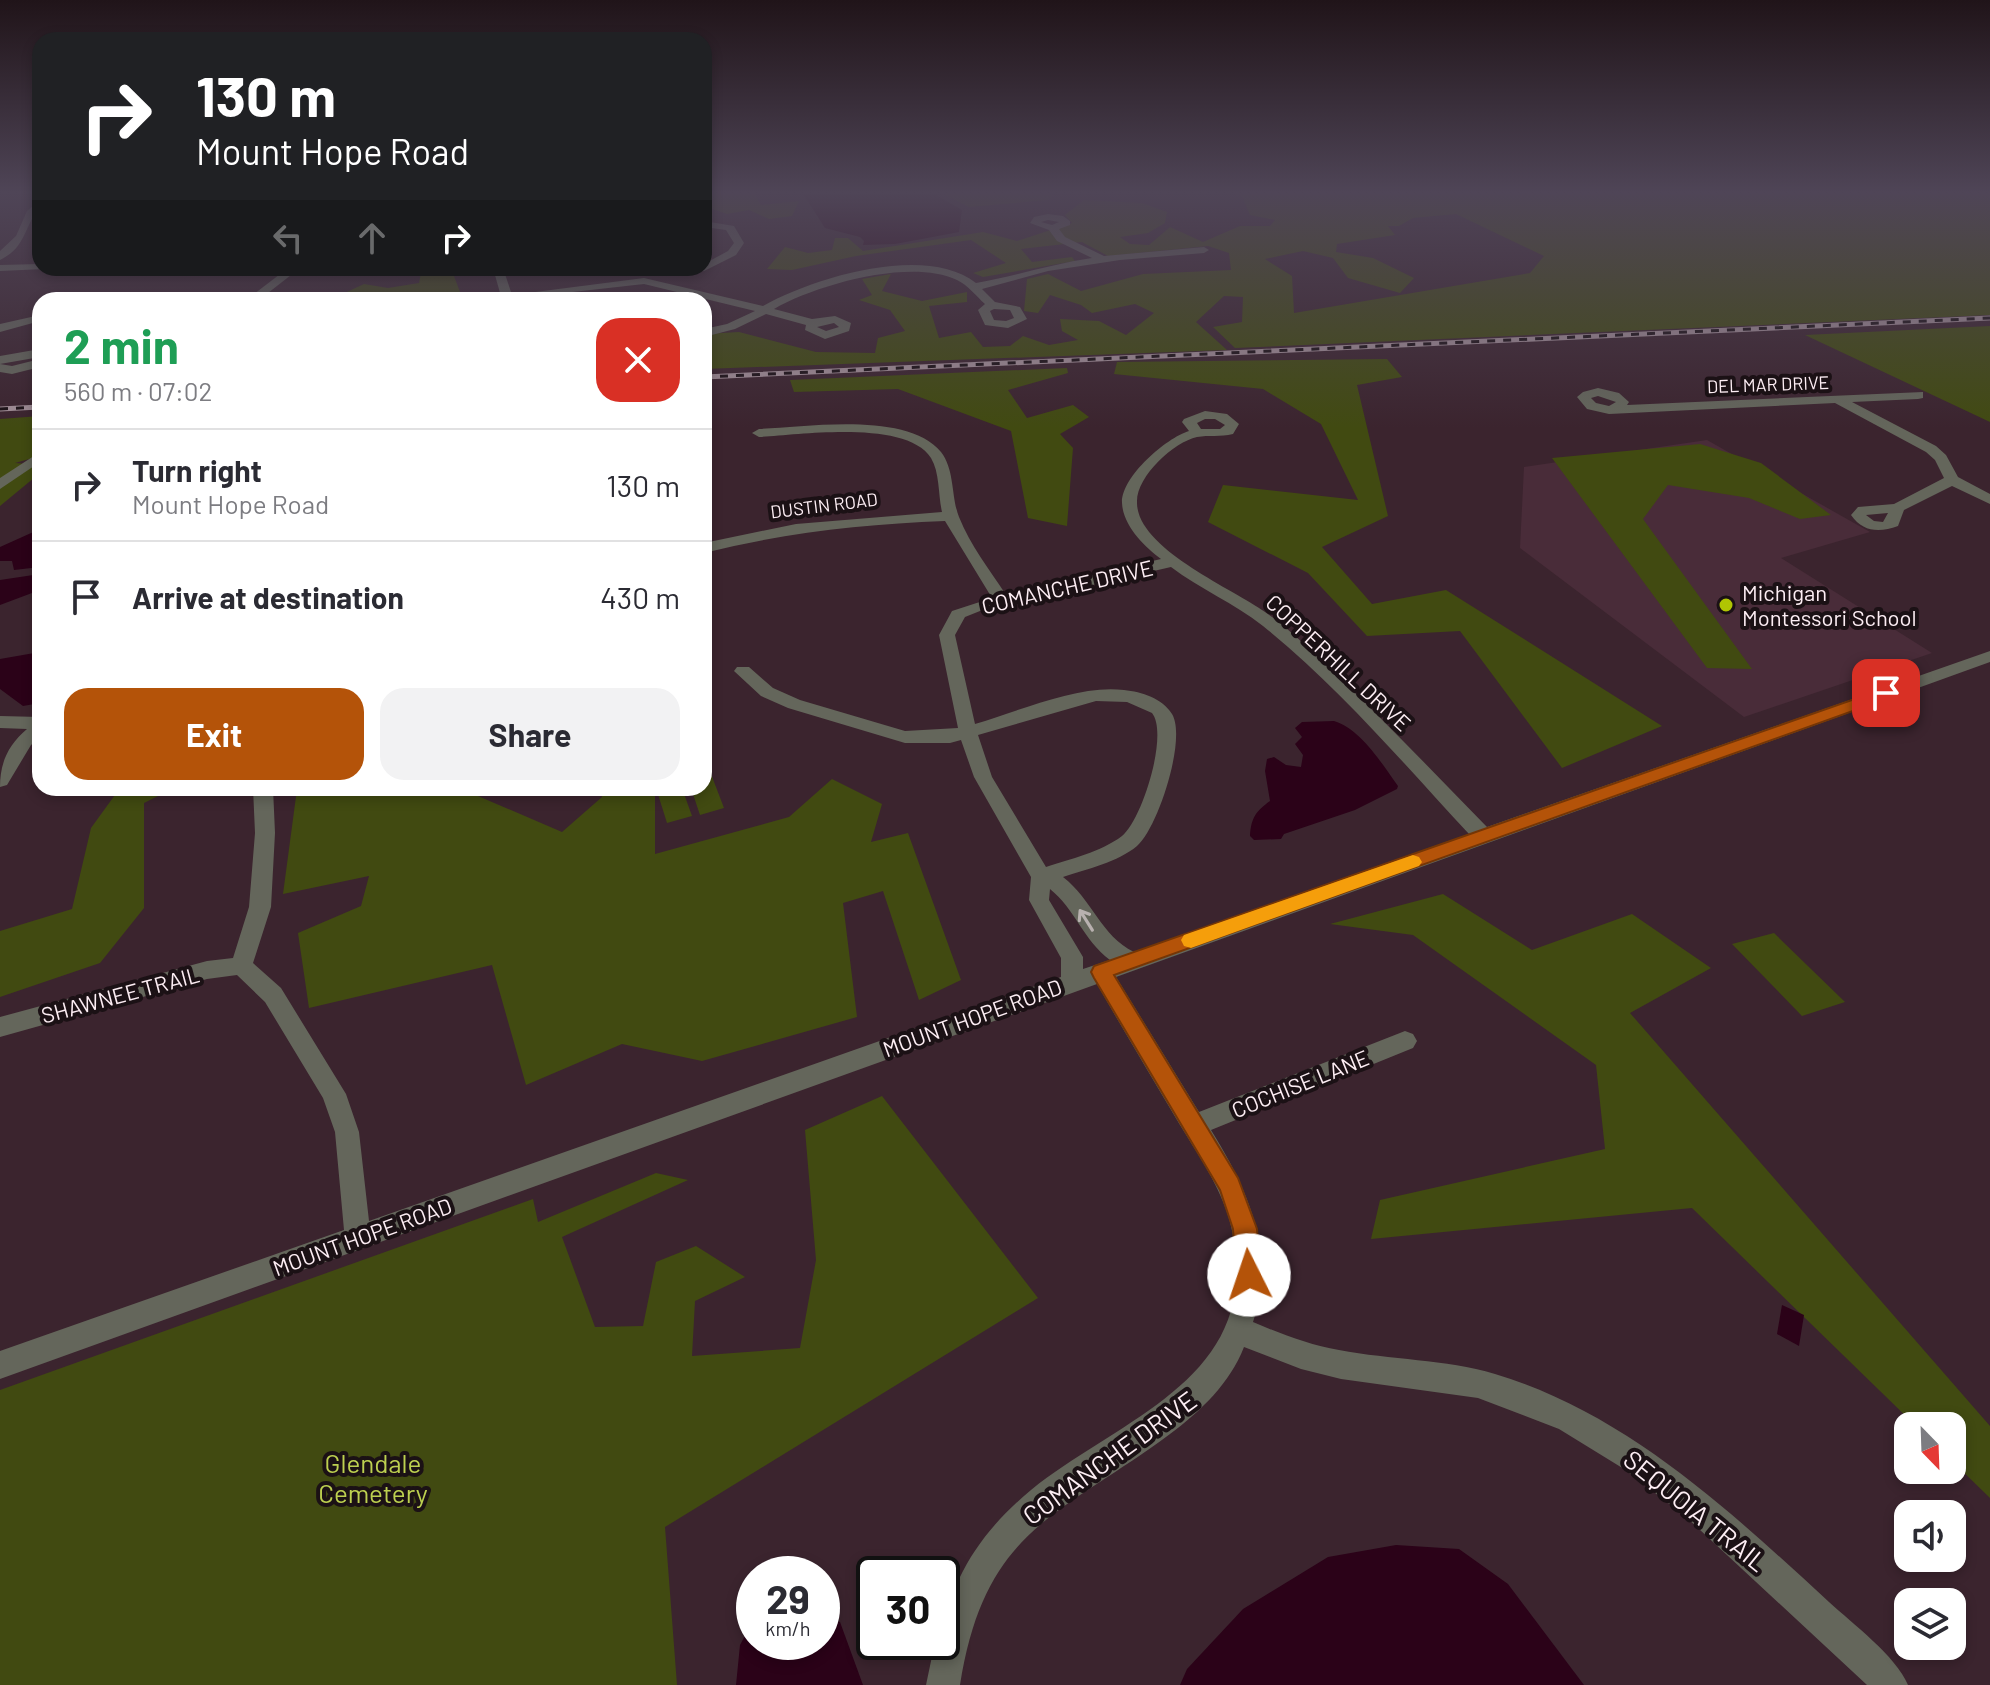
<!DOCTYPE html>
<meta charset="utf-8">
<style>
body{margin:0;font-family:Barlow,sans-serif;background:#f2f2f3;color:#2b2b33;height:100vh;display:flex;flex-direction:column;font-size:30px;white-space:nowrap}
*{box-sizing:border-box;margin:0}
p{font-size:26px;color:#7c7c81}
.icon{flex:none;width:44px;height:44px;fill:none;stroke:currentColor;stroke-width:2;stroke-linecap:round;stroke-linejoin:round}
.map{position:relative;flex:1;overflow:hidden}
.side{position:absolute;left:32px;top:292px;width:680px;height:504px;display:flex;flex-direction:column;background:#fff;border-radius:24px;box-shadow:0 4px 12px #0003}
.side>*{flex:none}
.hud{position:absolute;left:32px;top:32px;width:680px;height:244px;border-radius:24px;box-shadow:0 4px 12px #0003;background:#202124;color:#fff;overflow:hidden}
.needle{width:52px;rotate:157deg}
.buttons{position:absolute;left:1894px;top:1412px;display:grid;gap:16px}
.buttons a{display:grid;place-items:center;width:72px;height:72px;border-radius:16px;background:#fff;box-shadow:0 4px 12px #0003;font-size:40px}
.speed{position:absolute;left:736px;top:1556px;display:flex;gap:16px;font-size:40px;font-weight:700;text-align:center}
.speed>*{display:grid;place-content:center;width:104px;height:104px;border-radius:50%;background:#fff;box-shadow:0 4px 12px #0003;line-height:1}
.speed small{font-size:20px;font-weight:400}
.speed .limit{border:4px solid #111;border-radius:12px;background:#fff;color:#111}
.pin{position:absolute;display:grid;place-items:center;width:68px;height:68px;color:#fff;margin:-34px;border-radius:16px;box-shadow:0 4px 12px #0006}
.me{position:absolute;width:88px;margin:-44px;rotate:356deg;stroke-linejoin:round;filter:drop-shadow(0 0 6px #0008)}
.turn{display:flex;align-items:center;gap:28px;height:168px;padding:0 32px;font-size:36px}
.turn .icon{width:104px;height:104px;stroke-width:2.5}
.turn b{display:block;font-size:56px;line-height:68px}
.lanes{display:flex;align-items:center;height:76px;padding:0 32px;background:#0003;justify-content:center;gap:40px;direction:ltr}
.lanes .off{opacity:.35}
.round{display:grid;place-items:center;flex:none;width:84px;height:84px;border-radius:24px;background:#f2f2f3}
.head{display:flex;align-items:center;justify-content:space-between;height:136px;padding:0 32px}
h1{font-size:48px;font-weight:700;line-height:60px;color:#1e9e55}
.button{display:flex;gap:16px;margin-top:auto;padding:16px 32px}
.button a{flex:1;height:92px;border-radius:24px;background:#b45309;color:#fff;font-size:32px;font-weight:700;line-height:92px;text-align:center}
.button a+a{background:#f2f2f3;color:#2b2b33}
ul{padding:0;list-style:none}
li{display:flex;align-items:center;gap:24px;height:112px;padding:0 32px;border-top:2px solid #e1e1e2}
li div{flex:1}
li b{display:block;font-size:30px}
li em{font-style:normal}
.map>svg:first-child{display:block}
.built{fill:#492c39}
.green{fill:#414a11;fill-rule:evenodd}
.water{fill:#2b0218}
.lines{fill:none;stroke-linecap:round;stroke-linejoin:round}
.minor{fill:#64665b;fill-rule:evenodd}
.rail-casing{stroke:#a39098;stroke-width:5}
.rail{stroke:#1b1115;stroke-width:3;stroke-dasharray:8;stroke-linecap:butt}
.oneway{stroke:#b8b1af}
.route{fill:#b45309;stroke:#753606;stroke-width:2}
.slow{fill:#f59e0b}
.poi-dot{fill:#b0c503;stroke:#1b1115;stroke-width:3}
.labels{text-anchor:middle;dominant-baseline:central;stroke-width:8;stroke-linejoin:round;paint-order:stroke}
.far-street-label{font-size:18px;fill:#fdeef4;stroke:#1b1115}
.street-label{font-size:22px;fill:#fdeef4;stroke:#1b1115}
.poi-label{font-size:22px;fill:#fdeef4;stroke:#1b1115;text-anchor:start}
.near-street-label{font-size:26px;fill:#fdeef4;stroke:#1b1115}
.near-park-label{font-size:26px;fill:#bdd050;stroke:#1b1115}
</style>
<div class="map">
<svg width="1990" height="1685" viewBox="0 0 1990 1685">
<rect width="100%" height="100%" fill="#3b242e"/>
<path class="built" d="M 1707,440 L 1870,532 L 1781,558 L 1932,653 L 1744,717 L 1520,548 L 1524,467 Z"/>
<g class="green">
<path d="M 704,192 L 754,192 L 761,205 L 799,201 L 792,216 L 769,219 L 749,210 L 727,214 L 704,206 Z"/>
<path d="M 940,192 L 1054,192 L 1048,200 L 969,207 Z"/>
<path d="M 1231,192 L 1990,192 L 1990,315 L 1235,348 L 1213,327 L 1242,322 L 1243,297 L 1224,296 L 1196,322 L 1227,350 L 704,369 L 704,334 L 739,332 L 816,352 L 875,353 L 878,338 L 905,331 L 890,310 L 859,300 L 872,295 L 862,279 L 891,274 L 882,291 L 922,301 L 967,292 L 967,302 L 929,306 L 939,338 L 971,332 L 983,347 L 1010,346 L 1023,336 L 1049,345 L 1078,340 L 1062,331 L 1060,319 L 1099,321 L 1126,335 L 1154,313 L 1135,304 L 1092,313 L 1081,305 L 1050,295 L 1038,313 L 1024,311 L 1027,279 L 1048,274 L 1081,291 L 1143,274 L 1231,270 L 1229,253 L 1208,246 L 1108,256 L 1082,242 L 1021,249 L 1032,262 L 1072,257 L 1075,261 L 983,277 L 973,273 L 1006,263 L 971,240 L 856,256 L 792,270 L 767,269 L 785,247 L 808,253 L 832,250 L 835,238 L 848,238 L 863,251 L 983,232 L 1017,241 L 1072,223 L 1065,215 L 1084,200 L 1142,203 L 1167,212 L 1165,223 L 1148,233 L 1120,237 L 1130,244 L 1149,245 L 1170,227 L 1203,242 L 1240,226 L 1270,226 L 1275,220 L 1250,215 L 1242,196 ZM 1456,214 L 1544,256 L 1530,273 L 1294,313 L 1292,276 L 1265,259 L 1303,251 L 1333,258 L 1348,278 L 1400,293 L 1414,278 L 1373,258 L 1336,252 L 1337,244 L 1395,235 L 1388,226 L 1399,226 L 1413,218 Z"/>
<path d="M 422,268 L 451,268 L 463,300 L 280,300 L 280,297 L 336,297 L 364,284 L 388,288 L 419,283 Z"/>
<path d="M 1990,326 L 1990,422 L 1805,335 Z"/>
<path d="M 1387,359 L 1402,377 L 1357,385 L 1388,516 L 1322,547 L 1372,604 L 1446,590 L 1662,726 L 1562,768 L 1460,631 L 1367,636 L 1308,573 L 1208,522 L 1223,485 L 1358,500 L 1321,424 L 1263,389 L 1114,374 L 1117,362 Z"/>
<path d="M 1067,368 L 1068,373 L 1008,390 L 1027,418 L 1073,405 L 1089,417 L 1060,434 L 1073,448 L 1067,526 L 1028,518 L 1011,431 L 898,389 L 794,392 L 790,380 Z"/>
<path d="M 40,416 L 40,456 L 15,463 L 40,465 L 40,473 L 0,506 L 0,419 Z"/>
<path d="M 1700,444 L 1761,463 L 1831,515 L 1800,519 L 1749,498 L 1668,485 L 1643,519 L 1752,669 L 1707,668 L 1552,458 Z"/>
<path d="M 711,774 L 724,808 L 700,815 L 691,788 L 704,788 L 704,776 Z"/>
<path d="M 832,779 L 882,804 L 871,842 L 908,833 L 961,980 L 919,1000 L 883,891 L 843,903 L 857,1017 L 702,1061 L 622,1044 L 526,1085 L 492,965 L 309,1008 L 298,933 L 361,906 L 369,876 L 283,894 L 297,789 L 472,788 L 478,796 L 562,832 L 602,797 L 600,788 L 655,788 L 655,854 L 789,817 Z"/>
<path d="M 120,788 L 174,788 L 144,803 L 144,908 L 100,963 L 0,997 L 0,931 L 72,909 L 91,828 Z"/>
<path d="M 656,788 L 682,788 L 692,816 L 667,823 Z"/>
<path d="M 1443,894 L 1532,950 L 1632,914 L 1711,968 L 1630,1013 L 1990,1426 L 1990,1498 L 1952,1461 L 1952,1426 L 1916,1426 L 1692,1208 L 1371,1239 L 1380,1200 L 1605,1149 L 1596,1065 L 1413,935 L 1330,924 Z"/>
<path d="M 1774,933 L 1845,1002 L 1802,1016 L 1732,944 Z"/>
<path d="M 882,1096 L 1038,1298 L 665,1527 L 677,1685 L 0,1685 L 0,1390 L 533,1199 L 538,1222 L 656,1173 L 688,1180 L 562,1237 L 595,1327 L 643,1326 L 656,1262 L 696,1246 L 745,1277 L 695,1301 L 692,1356 L 800,1348 L 816,1260 L 805,1130 Z"/>
</g>
<g class="water">
<path d="M 802,192 L 931,192 L 962,210 L 959,232 L 895,244 L 863,245 L 864,241 L 860,237 L 825,228 Z"/>
<path d="M 40,529 L 40,567 L 14,570 L 12,561 L 0,561 L 0,547 Z"/>
<path d="M 40,574 L 40,590 L 0,605 L 0,580 Z"/>
<path d="M 40,652 L 40,703 L 23,706 L 0,689 L 0,659 Z"/>
<path d="M 1334,721 C 1361,729 1382,764 1398,786 L 1397,789 L 1355,810 L 1284,834 L 1281,839 L 1254,840 L 1250,836 C 1251,818 1256,811 1270,801 L 1265,771 L 1267,759 L 1274,757 L 1286,765 L 1301,767 L 1303,755 L 1295,744 L 1302,737 L 1295,728 L 1302,722 Z"/>
<path d="M 1782,1305 L 1804,1315 L 1799,1346 L 1777,1334 Z"/>
<path d="M 1396,1545 L 1459,1549 L 1508,1584 L 1584,1685 L 1180,1685 L 1187,1669 L 1243,1609 L 1328,1557 Z"/>
<path d="M 822,1618 L 840,1622 L 863,1685 L 736,1685 L 740,1645 L 753,1621 L 754,1642 L 822,1642 Z"/>
</g>
<g class="lines">
<g class="minor">
<path d="M 40,200 L 40,208 C 23,226 28,246 0,260 L 0,251 L 16,236 L 27,211 Z"/>
<path d="M 1048,214 L 1063,216 L 1070,221 L 1070,225 L 1059,229 L 1065,237 L 1104,256 L 1204,247 L 1209,250 L 1204,253 L 1120,260 L 1048,271 L 982,289 L 995,302 L 1020,307 L 1027,319 L 1008,328 L 985,325 L 978,310 L 985,304 C 976,296 968,285 957,280 C 910,258 816,285 774,309 L 812,319 L 835,316 L 851,323 L 849,331 L 825,339 L 805,330 L 806,325 L 766,314 L 735,329 L 704,337 L 704,329 L 727,324 L 755,311 L 644,284 L 502,300 L 493,268 L 503,268 L 512,295 L 644,278 L 763,306 C 812,278 926,243 976,283 C 1015,276 1052,264 1092,258 L 1057,241 L 1049,230 L 1030,223 L 1034,217 ZM 1048,220 L 1059,222 L 1052,225 L 1041,222 ZM 994,309 L 1010,310 L 1014,318 L 1006,321 L 994,320 L 990,311 ZM 834,323 L 839,327 L 826,331 L 817,327 Z"/>
<path d="M 704,221 L 734,226 L 744,243 L 736,255 L 704,271 L 699,268 L 704,268 L 704,264 L 728,251 L 734,243 L 726,230 L 704,227 Z"/>
<path d="M 40,264 L 44,269 L 0,271 L 0,265 Z"/>
<path d="M 288,268 L 300,268 L 259,300 L 246,300 Z"/>
<path d="M 40,315 L 40,321 L 0,332 L 0,324 Z"/>
<path d="M 40,349 L 40,357 L 0,364 L 0,356 Z"/>
<path d="M 40,359 L 40,367 L 12,374 L 0,372 L 0,364 L 12,366 Z"/>
<path d="M 1598,388 L 1619,393 L 1629,402 L 1627,405 L 1923,392 L 1923,398 L 1918,399 L 1852,402 L 1936,446 L 1946,455 L 1958,477 L 1990,494 L 1990,504 L 1952,486 L 1904,510 L 1898,526 C 1879,533 1863,532 1851,515 L 1858,507 L 1894,504 L 1944,478 L 1935,460 L 1926,452 L 1835,403 L 1609,414 L 1587,409 L 1577,397 L 1583,392 ZM 1598,396 L 1616,402 L 1609,406 L 1596,403 L 1591,398 ZM 1888,513 L 1883,522 L 1874,521 L 1866,515 Z"/>
<path d="M 1205,411 L 1227,414 L 1239,424 L 1233,434 C 1220,437 1209,435 1197,437 C 1174,442 1137,476 1137,501 C 1135,548 1232,588 1265,612 C 1290,629 1311,651 1333,672 C 1386,722 1436,775 1487,827 L 1990,651 L 1990,662 L 1116,977 L 1199,1112 L 1405,1031 L 1413,1034 L 1417,1041 L 1413,1048 L 1211,1130 C 1247,1188 1277,1253 1253,1322 C 1281,1334 1309,1345 1339,1350 C 1391,1360 1445,1359 1495,1374 C 1627,1414 1730,1511 1829,1602 C 1853,1624 1896,1656 1908,1685 L 1867,1685 L 1685,1516 L 1624,1469 L 1559,1429 L 1478,1398 L 1341,1379 L 1301,1369 L 1244,1347 C 1230,1383 1201,1411 1170,1434 C 1058,1517 985,1528 960,1685 L 926,1685 L 935,1642 L 942,1642 C 942,1618 949,1600 959,1579 C 976,1543 1001,1515 1031,1490 C 1124,1415 1269,1377 1230,1222 C 1220,1186 1199,1156 1180,1125 C 1152,1078 1124,1031 1097,984 L 0,1379 L 0,1351 L 344,1230 L 335,1132 L 323,1098 L 265,1002 L 237,975 L 207,979 L 0,1037 L 0,1017 L 207,961 L 233,958 L 249,907 L 255,833 L 253,788 L 273,788 L 275,833 L 271,907 L 253,963 L 281,988 L 346,1094 L 359,1132 L 369,1221 L 1061,977 L 1061,958 L 1029,900 L 1031,877 L 974,777 L 961,740 L 950,743 L 905,743 L 788,708 L 761,696 L 734,671 L 737,667 L 749,667 L 773,688 L 800,700 L 905,731 L 958,728 L 939,635 L 952,611 L 992,598 L 945,521 C 863,524 784,533 704,553 L 704,543 L 796,524 L 942,512 C 938,495 940,473 931,458 C 906,419 799,435 759,437 L 752,433 L 759,429 C 806,427 908,411 941,452 C 955,470 951,497 959,517 C 970,545 990,570 1006,595 L 1161,559 C 1145,547 1123,526 1122,503 C 1121,477 1166,438 1189,431 L 1182,422 L 1184,419 ZM 1205,419 L 1215,419 L 1225,425 L 1220,429 L 1201,429 L 1197,423 ZM 1171,567 C 1200,589 1234,603 1263,626 C 1339,687 1403,763 1469,834 L 1134,952 C 1101,936 1092,899 1063,877 C 1087,869 1118,862 1137,846 C 1158,828 1187,738 1172,714 C 1162,698 1142,692 1124,690 C 1080,684 1019,711 975,724 L 955,635 L 965,617 L 980,611 ZM 1096,701 L 1127,702 L 1152,713 C 1169,734 1142,820 1122,836 C 1101,852 1070,859 1046,867 L 992,777 L 978,735 ZM 1050,889 C 1075,909 1084,941 1110,960 L 1083,969 L 1083,957 L 1049,900 Z"/>
<path d="M 40,452 L 40,462 L 0,489 L 0,478 Z"/>
<path d="M 0,716 L 40,717 L 40,737 L 31,745 L 7,785 L 0,787 C 0,763 8,745 27,729 L 0,728 Z"/>
</g>
<g class="rail-casing">
<g id="rail">
<path d="M 704,377 L 1990,318"/>
<path d="M 0,409 L 40,407"/>
</g>
</g>
<use href="#rail" class="rail"/>
</g>
<defs><path id="oneway-shaft" d="M-6 0H5M1.5-3L5.5 0L1.5 3" fill="none" stroke-width="1.6" stroke-linecap="round" stroke-linejoin="round" transform="scale(2)"/></defs>
<use class="oneway" href="#oneway-shaft" transform="translate(1086 920) rotate(-122)"/>
<linearGradient id="sky" x2="0" y2="1"><stop stop-color="#201419"/><stop offset="0.45" stop-color="#4f4557"/><stop offset="1" stop-color="#4f4557" stop-opacity="0"/></linearGradient>
<rect width="1990" height="428" fill="url(#sky)"/>
<path class="route" d="M 1886,688 L 1894,693 L 1892,697 L 1114,975 L 1238,1178 L 1257,1229 L 1261,1275 L 1257,1284 L 1249,1287 L 1240,1284 L 1236,1275 L 1233,1229 L 1220,1190 L 1094,978 L 1091,972 L 1094,966 Z"/>
<path class="slow" d="M 1413,855 L 1419,857 L 1422,862 L 1419,866 L 1191,948 L 1184,946 L 1181,940 L 1184,935 Z"/>
<circle class="poi-dot" cx="1726" cy="605" r="8"/>
<g class="labels">
<g class="far-street-label">
<text transform="translate(1768 384) rotate(-2)">DEL MAR DRIVE</text>
<text transform="translate(824 505) rotate(-7)">DUSTIN ROAD</text>
</g>
<g class="street-label">
<text transform="translate(1067 586) rotate(-13)">COMANCHE DRIVE</text>
<text transform="translate(1339 662) rotate(43)">COPPERHILL DRIVE</text>
<text transform="translate(120 994) rotate(-15)">SHAWNEE TRAIL</text>
<text transform="translate(972 1017) rotate(-20)">MOUNT HOPE ROAD</text>
<text transform="translate(1300 1083) rotate(-22)">COCHISE LANE</text>
<text transform="translate(362 1236) rotate(-20)">MOUNT HOPE ROAD</text>
</g>
<g class="poi-label">
<text x="1742" y="592">Michigan<tspan x="1742" dy="25">Montessori School</tspan></text>
</g>
<g class="near-street-label">
<text transform="translate(1109 1457) rotate(-36)">COMANCHE DRIVE</text>
<text transform="translate(1696 1510) rotate(39)">SEQUOIA TRAIL</text>
</g>
<g class="near-park-label">
<text x="373" y="1462">Glendale<tspan x="373" dy="30">Cemetery</tspan></text>
</g>
</g>
</svg>
<div class="buttons">
<a><svg class="needle" viewBox="-14 -14 28 28"><path d="M0-13l5 13h-10z" fill="#e53935"/><path d="M0 13l5-13h-10z" fill="#7c7c81"/></svg></a>
<a><svg class="icon" aria-label="sound" viewBox="0 0 24 24"><path d="M4 9h4l5-4v14l-5-4H4zM17 9q2 3 0 6"/></svg></a>
<a><svg class="icon" aria-label="layers" viewBox="0 0 24 24"><path d="M12 4l9 5-9 5-9-5zM3 14l9 5 9-5"/></svg></a>
</div>
<div class="speed"><div>29<small>km/h</small></div><div class="limit">30</div></div>
<div class="pin" style="left:1886px;top:693px;background:#d93025"><svg class="icon" aria-label="arrive" viewBox="0 0 24 24"><path d="M6 21V4h12l-3 4 3 4H6"/></svg></div>
<svg class="me" style="left:1249px;top:1275px" viewBox="-20 -20 40 40"><circle r="19" fill="#fff"/><path d="M0-13L10 11 0 6-10 11z" fill="#b45309"/></svg>
<div class="hud">
<div class="turn"><svg class="icon" aria-label="right" viewBox="0 0 24 24"><path d="M7 20v-9h11M14 6l5 5-5 5"/></svg><div><b>130 m</b>Mount Hope Road</div></div>
<div class="lanes"><svg class="icon off" aria-label="left" viewBox="0 0 24 24"><path d="M17 20v-9H6M10 6l-5 5 5 5"/></svg><svg class="icon off" aria-label="ahead" viewBox="0 0 24 24"><path d="M12 20V5M6 11l6-6 6 6"/></svg><svg class="icon" aria-label="right" viewBox="0 0 24 24"><path d="M7 20v-9h11M14 6l5 5-5 5"/></svg></div>
</div>
<section class="side">
<div class="head"><div><h1>2 min</h1><p>560 m · 07:02</p></div><a class="round" style="background:#d93025;color:#fff"><svg class="icon" aria-label="close" viewBox="0 0 24 24"><path d="M6 6l12 12M18 6L6 18"/></svg></a></div>
<ul>
<li><svg class="icon" aria-label="right" viewBox="0 0 24 24"><path d="M7 20v-9h11M14 6l5 5-5 5"/></svg><div><b>Turn right</b><p>Mount Hope Road</p></div><em>130 m</em></li>
<li><svg class="icon" aria-label="arrive" viewBox="0 0 24 24"><path d="M6 21V4h12l-3 4 3 4H6"/></svg><div><b>Arrive at destination</b></div><em>430 m</em></li>
</ul>
<div class="button"><a>Exit</a><a>Share</a></div>
</section>
</div>
